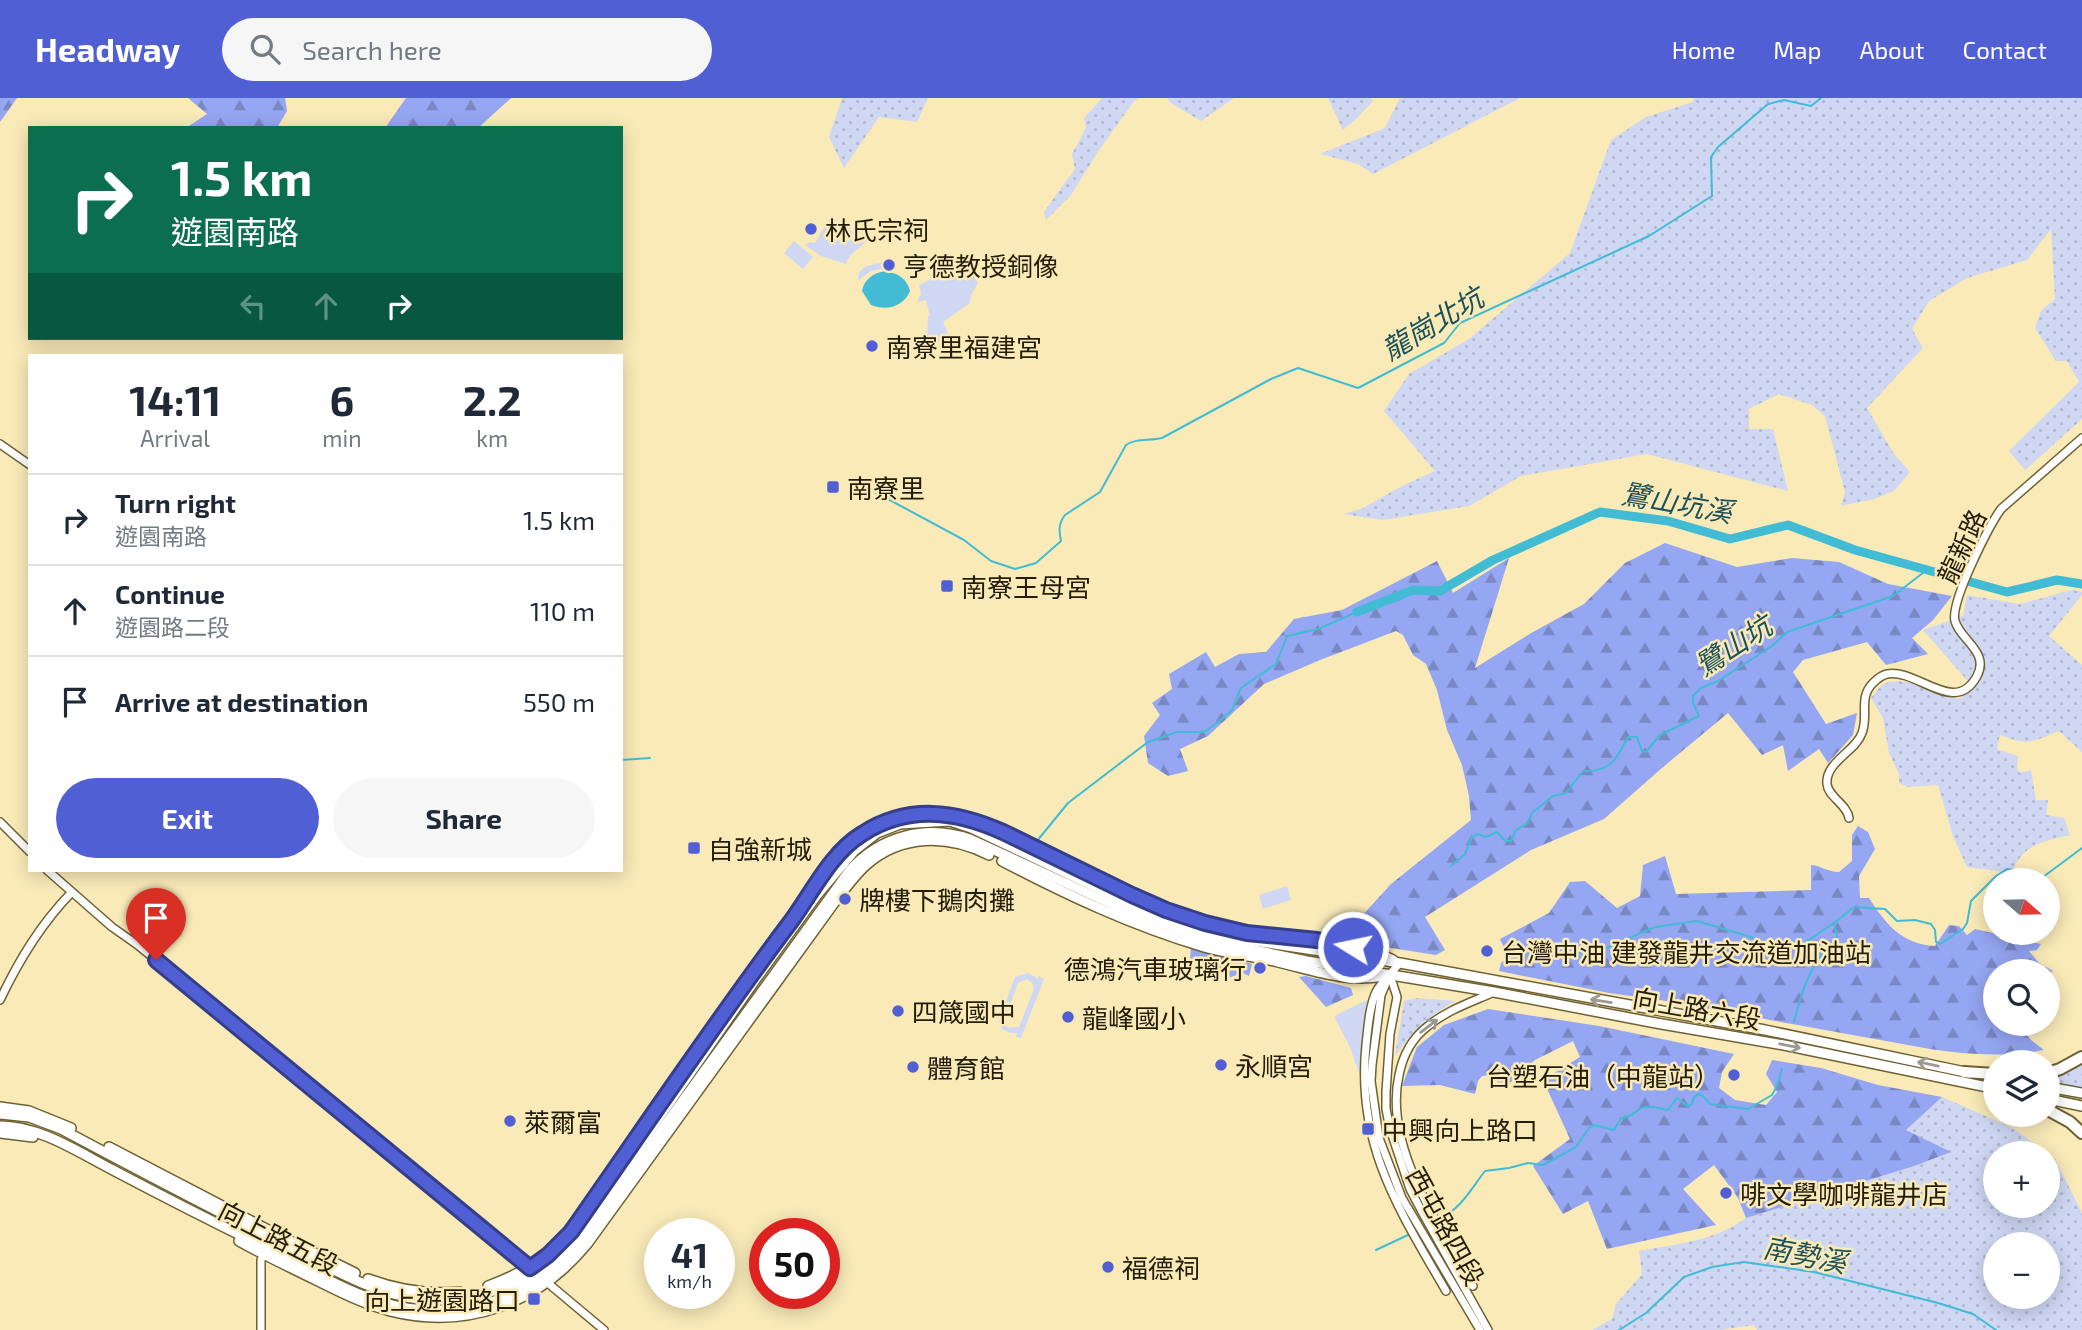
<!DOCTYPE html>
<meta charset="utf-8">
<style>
body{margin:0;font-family:"Exo 2","Noto Sans TC",sans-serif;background:#f6f6f7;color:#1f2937;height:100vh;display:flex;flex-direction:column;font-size:26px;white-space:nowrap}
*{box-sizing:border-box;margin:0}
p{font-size:23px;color:#747a83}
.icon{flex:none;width:38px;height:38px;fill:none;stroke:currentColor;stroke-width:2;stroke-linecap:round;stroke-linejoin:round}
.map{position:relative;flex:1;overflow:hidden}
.details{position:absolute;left:28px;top:256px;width:595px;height:518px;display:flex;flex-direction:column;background:#fff;border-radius:0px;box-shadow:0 4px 18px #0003}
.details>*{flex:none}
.banner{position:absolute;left:28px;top:28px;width:595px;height:214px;border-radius:0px;box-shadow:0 4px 18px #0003;background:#0b6e4f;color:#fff;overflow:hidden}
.needle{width:46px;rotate:110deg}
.controls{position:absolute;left:1983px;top:770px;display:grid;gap:14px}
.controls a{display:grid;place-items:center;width:77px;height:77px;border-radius:50%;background:#fff;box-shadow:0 4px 18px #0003;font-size:35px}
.speed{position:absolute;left:644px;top:1120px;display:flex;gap:14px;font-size:35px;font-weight:700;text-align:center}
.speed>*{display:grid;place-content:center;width:91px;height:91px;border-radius:50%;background:#fff;box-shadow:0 4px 18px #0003;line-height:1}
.speed small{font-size:18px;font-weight:400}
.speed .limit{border:10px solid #d22;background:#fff;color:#111}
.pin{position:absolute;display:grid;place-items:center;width:60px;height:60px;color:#fff;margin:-72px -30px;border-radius:50% 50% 50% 0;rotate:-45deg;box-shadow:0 0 7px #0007}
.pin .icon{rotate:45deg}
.me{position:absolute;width:77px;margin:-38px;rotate:280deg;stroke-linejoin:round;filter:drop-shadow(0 0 5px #0008)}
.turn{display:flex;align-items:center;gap:24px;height:147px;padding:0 28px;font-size:32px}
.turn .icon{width:91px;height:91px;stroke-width:2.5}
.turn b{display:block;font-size:49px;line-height:60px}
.lanes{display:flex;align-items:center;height:66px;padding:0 28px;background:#0003;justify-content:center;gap:35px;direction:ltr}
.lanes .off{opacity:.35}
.eta{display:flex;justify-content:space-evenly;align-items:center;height:119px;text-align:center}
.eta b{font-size:42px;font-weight:700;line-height:49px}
.cta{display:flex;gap:14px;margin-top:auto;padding:14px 28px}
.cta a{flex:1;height:80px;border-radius:42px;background:#515fd5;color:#fff;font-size:28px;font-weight:700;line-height:80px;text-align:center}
.cta a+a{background:#f6f6f7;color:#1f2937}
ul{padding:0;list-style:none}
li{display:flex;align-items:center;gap:21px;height:91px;padding:0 28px;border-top:2px solid #e0e1e3}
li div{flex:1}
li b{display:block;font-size:26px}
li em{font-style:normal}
header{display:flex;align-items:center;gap:42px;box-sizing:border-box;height:98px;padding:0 35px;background:#515fd5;color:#fff}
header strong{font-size:33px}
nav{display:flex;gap:38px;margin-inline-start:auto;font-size:24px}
.search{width:490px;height:63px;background:#f6f6f7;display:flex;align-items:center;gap:18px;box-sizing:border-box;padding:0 24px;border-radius:38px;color:#747a83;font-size:26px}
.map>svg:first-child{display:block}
.grass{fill:url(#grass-dots);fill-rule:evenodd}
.forest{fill:url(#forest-firs)}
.park{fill:#cfd7f3;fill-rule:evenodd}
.water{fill:#41bcd4}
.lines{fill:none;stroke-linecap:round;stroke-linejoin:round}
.stream{stroke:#41bcd4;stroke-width:2}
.river{stroke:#41bcd4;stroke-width:9}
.minor-casing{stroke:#6f6133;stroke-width:10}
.major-casing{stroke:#6f6133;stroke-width:12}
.highway-casing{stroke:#6f6133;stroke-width:14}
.minor{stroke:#fff;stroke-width:7}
.major{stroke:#fff;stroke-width:9}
.highway{stroke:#fff;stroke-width:10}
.oneway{stroke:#9c9991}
.route-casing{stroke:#353e8a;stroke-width:18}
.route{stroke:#515fd5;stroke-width:12}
.poi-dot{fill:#515fd5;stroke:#f9eab8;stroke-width:2.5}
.labels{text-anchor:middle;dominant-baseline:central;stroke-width:5;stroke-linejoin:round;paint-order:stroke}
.poi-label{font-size:26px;fill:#231d0a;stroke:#f9eab8;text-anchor:start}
.street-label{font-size:26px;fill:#231d0a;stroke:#f9eab8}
.water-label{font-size:28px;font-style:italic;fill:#1c505a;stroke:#f9eab8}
</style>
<header>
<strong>Headway</strong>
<div class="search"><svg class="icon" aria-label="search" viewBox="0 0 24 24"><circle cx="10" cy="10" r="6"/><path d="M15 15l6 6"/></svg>Search here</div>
<nav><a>Home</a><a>Map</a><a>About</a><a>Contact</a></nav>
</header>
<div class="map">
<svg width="2082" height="1232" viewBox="0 0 2082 1232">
<defs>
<pattern id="grass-dots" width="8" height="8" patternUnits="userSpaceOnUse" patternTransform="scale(1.75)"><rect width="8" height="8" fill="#cfd7f3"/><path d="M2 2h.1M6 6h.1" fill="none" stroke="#b1b8cf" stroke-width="1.8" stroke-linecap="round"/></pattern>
<pattern id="forest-firs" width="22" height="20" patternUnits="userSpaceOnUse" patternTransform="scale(1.75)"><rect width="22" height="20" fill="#95a6f2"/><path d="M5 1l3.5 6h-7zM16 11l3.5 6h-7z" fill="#7987c2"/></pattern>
</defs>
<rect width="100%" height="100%" fill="#f9eab8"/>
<g class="grass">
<path d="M 842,0 L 928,0 L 917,24 L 879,19 L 844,70 L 829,39 Z"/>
<path d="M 1102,0 L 1140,0 L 1134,3 L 1097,55 L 1071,97 L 1046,122 L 1044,114 L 1075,71 L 1072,56 L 1086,30 L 1084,20 Z"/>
<path d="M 1167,0 L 1234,0 L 1201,23 L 1171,5 Z"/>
<path d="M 1328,0 L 1371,0 L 1373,3 L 1355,22 L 1343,32 Z"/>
<path d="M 1400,0 L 1520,0 L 1373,76 L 1358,66 L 1320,56 L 1385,30 Z"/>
<path d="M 1694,0 L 2082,0 L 2082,321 L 2025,372 L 2009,353 L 2079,284 L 2067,263 L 2056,263 L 2035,230 L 2041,213 L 2055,201 L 2051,131 L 2027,162 L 1967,180 L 1929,203 L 1912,231 L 1923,250 L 1867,310 L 1894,356 L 1910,374 L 1894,393 L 1874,401 L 1841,408 L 1845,394 L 1825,318 L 1812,307 L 1779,296 L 1749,311 L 1749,331 L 1773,331 L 1788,393 L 1647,356 L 1521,378 L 1469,408 L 1382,422 L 1343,416 L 1361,411 L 1404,387 L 1435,373 L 1384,313 L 1409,276 L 1469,241 L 1570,155 L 1611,42 L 1646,19 L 1693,4 Z"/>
<path d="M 2072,492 L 2082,494 L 2082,497 L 2049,538 L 2082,567 L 2082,654 L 2059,633 C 2032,644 2028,648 2000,637 L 1997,651 L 2018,658 L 2017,670 L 2020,675 L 2031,672 L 2036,702 L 2048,702 L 2046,717 L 2064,720 L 2070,737 C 2042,744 2023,745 2012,775 L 1967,769 L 1953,738 L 1938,687 L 1908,689 L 1899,685 L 1899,676 L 1889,655 L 1883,620 L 1871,600 C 1874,597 1878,590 1882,587 C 1900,575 1941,595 1959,601 L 1974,590 L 1923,532 L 1963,518 L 1967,497 L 2020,506 Z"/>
<path d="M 1416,900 L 1456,903 C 1430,917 1412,933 1395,958 L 1404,903 Z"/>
<path d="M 2082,963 L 2082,991 L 2048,985 L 2048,980 Z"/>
<path d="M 1942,999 L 2013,1030 L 2047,1055 L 1995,1055 L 1995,1108 L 2048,1108 L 2048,1056 L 2055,1061 L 2082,1115 L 2082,1232 L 1757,1232 L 1754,1227 L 1721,1232 L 1592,1232 L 1612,1221 L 1616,1206 L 1642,1176 L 1639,1153 C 1676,1146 1715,1143 1746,1120 L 1950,1054 L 1906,1032 ZM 1995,1146 L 2048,1146 L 2048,1199 L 1995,1199 Z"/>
</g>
<g class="forest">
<path d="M 0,0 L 17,0 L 0,24 Z"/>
<path d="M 188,0 L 285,0 L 287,13 L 277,30 L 186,30 L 207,16 Z"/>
<path d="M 406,0 L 511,0 L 478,30 L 385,30 Z"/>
<path d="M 1665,445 L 1737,469 L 1792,460 L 1839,464 L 1888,486 L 1952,498 L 1933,522 L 1912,540 L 1928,556 L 1886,567 L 1867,544 L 1803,562 L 1793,574 L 1826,626 L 1857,615 L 1853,637 L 1828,665 L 1819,651 L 1788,673 L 1783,647 L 1762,657 L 1728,615 L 1663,669 L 1604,721 L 1531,752 L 1425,819 L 1445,852 L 1436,857 L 1340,842 L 1391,786 L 1471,722 L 1469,698 L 1462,667 L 1447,632 L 1437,592 L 1426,566 L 1413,557 L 1403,537 L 1396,533 L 1320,562 L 1264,586 L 1208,638 L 1180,651 L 1188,673 L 1168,678 L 1148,665 L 1144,638 L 1160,617 L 1152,605 L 1172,591 L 1169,576 L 1206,554 L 1215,569 L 1239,556 L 1266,554 L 1294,521 L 1342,512 L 1437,463 L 1453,495 L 1509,460 L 1475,570 L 1533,534 L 1584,506 L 1625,465 Z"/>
<path d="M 1858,728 L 1868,734 L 1875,751 L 1859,778 L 1860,800 L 1869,800 C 1886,826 1901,846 1935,848 L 1949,827 L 1959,828 L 1967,837 L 1975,831 L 2041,846 L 2037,852 L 2029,853 L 2039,865 L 2053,873 L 2048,876 L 2048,873 L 1995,873 L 1995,926 L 2026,926 L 2023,932 L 2031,942 L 2044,952 C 2006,959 1969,957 1930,951 L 1660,902 L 1609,895 L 1499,873 L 1501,865 L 1508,858 L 1500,841 L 1549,815 L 1570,784 L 1585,783 L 1617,810 L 1640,798 L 1643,767 L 1665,758 L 1676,796 L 1811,792 L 1811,767 C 1822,768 1828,774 1839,774 L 1852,763 L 1852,737 Z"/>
<path d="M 1191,850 L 1252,866 L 1249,878 L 1243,875 L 1228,880 L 1224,876 L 1219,877 L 1220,874 L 1190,861 Z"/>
<path d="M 1306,878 L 1351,890 L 1353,897 L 1326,909 L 1299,879 Z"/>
<path d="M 1488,911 L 1599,928 L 1734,956 L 1722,974 L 1719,990 L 1735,1002 L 1766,1007 L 1777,994 L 1766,976 L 1772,962 L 1821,970 L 1878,987 L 1942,999 L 1906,1032 L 1951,1054 L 1914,1068 L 1746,1120 L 1738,1100 L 1714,1067 L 1683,1091 L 1716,1127 L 1607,1151 L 1588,1103 L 1563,1116 L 1533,1068 L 1570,1041 L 1543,982 L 1580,959 L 1573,943 L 1535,962 L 1503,991 L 1491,977 L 1482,978 L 1478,983 L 1475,996 L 1440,987 L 1402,988 L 1417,949 L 1444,927 Z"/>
</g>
<g class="park">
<path d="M 831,118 L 866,143 C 859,152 849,155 846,166 L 821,158 L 805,147 L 810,144 L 815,145 Z"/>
<path d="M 794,143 L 813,159 L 803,171 L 784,155 Z"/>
<path d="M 883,164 L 890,165 L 895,168 L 871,173 L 859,182 L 858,181 C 859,166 871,168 883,164 Z"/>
<path d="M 948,173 L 974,179 L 978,185 L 971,197 L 970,205 L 943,224 L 952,244 L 927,244 L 928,218 L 930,217 L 926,202 L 917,204 L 921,196 L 919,187 Z"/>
<path d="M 1287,788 L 1291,802 L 1263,811 L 1259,797 Z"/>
<path d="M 1028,875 L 1038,881 L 1039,878 L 1044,881 L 1021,940 L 1016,939 L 1017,935 L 1010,935 L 1002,931 L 999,923 L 1015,879 ZM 1027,881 L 1032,885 L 1034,891 L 1019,929 L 1008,930 L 1004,923 L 1018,885 Z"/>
<path d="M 1367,902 L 1370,906 L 1363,985 L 1349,947 L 1335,920 L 1336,917 Z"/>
</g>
<path class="water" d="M 885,173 C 897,175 907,180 910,193 C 903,209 887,213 871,207 L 862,193 C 864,181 874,175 885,173 Z"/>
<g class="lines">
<g class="stream">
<path d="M 873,393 L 964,442 L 991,463 L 1015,471 L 1036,465 L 1061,443 C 1059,433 1058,426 1065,417 L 1100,394 L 1126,347 C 1136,340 1149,343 1162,340 L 1271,281 L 1298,270 L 1358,290 L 1444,245 L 1460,225 L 1649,138 L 1712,98 L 1711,59 L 1718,49 L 1768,6 L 1784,2 L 1811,8 L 1821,0"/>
<path d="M 621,662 L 650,660"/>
<path d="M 1037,743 L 1068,705 L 1148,644 L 1177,634 L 1204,634 L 1217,625 L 1232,612 L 1241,590 L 1276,566 L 1287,538 L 1318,531 L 1357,514"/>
<path d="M 1451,768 L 1465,756 L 1472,739 L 1478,736 L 1486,739 L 1497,734 L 1505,743 L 1511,743 L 1516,732 L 1528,725 L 1532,715 L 1553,698 L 1566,695 L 1583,673 C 1611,674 1616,662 1628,639 L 1637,639 L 1642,653 L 1646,654 L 1660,637 L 1699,618 L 1693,604 L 1693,598 L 1701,590 L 1718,583 L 1772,548 L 1787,534 L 1893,498 L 1928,471"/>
<path d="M 2039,782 L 2082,750"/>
<path d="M 1576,855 L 1597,854 L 1655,829 L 1697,823 L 1751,839 L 1775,849 L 1798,849 L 1834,825"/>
<path d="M 1794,924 C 1800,900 1808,871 1826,852 C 1828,850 1833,849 1835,846 C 1840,840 1835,831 1834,825 L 1854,809 L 1885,811 L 1897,823 L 1915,822 L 1931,826 L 1935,832 L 1936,844 L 1940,846 L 1963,831 L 1967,825 L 1971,803 L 1996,778 L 2007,771 L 2023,774 L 2035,782"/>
<path d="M 1439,1121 C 1461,1111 1471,1091 1485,1073 L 1509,1070 L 1528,1065 L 1543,1067 L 1576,1049 L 1589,1030 L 1594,1027 L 1614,1032 L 1621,1020 C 1630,1019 1631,1017 1638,1012 C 1647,1006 1658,1010 1668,1012 L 1677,1000 L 1687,1008 L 1691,1007 L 1695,998 L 1699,996 L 1703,998 L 1710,1006 L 1748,1011 L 1772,997 L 1777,988 L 1782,971"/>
<path d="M 1376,1152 L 1408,1137"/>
<path d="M 1619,1232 L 1646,1215 L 1684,1179 L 1712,1169 L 1744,1164 L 1814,1174 L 1938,1205 L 1973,1216 L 1996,1232"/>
</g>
<path class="river" d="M 1357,514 L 1413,492 L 1440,493 L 1493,462 L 1600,414 L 1668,423 L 1730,441 L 1788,427 L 1855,452 L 2007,494 L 2057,482 L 2082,486"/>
<g class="minor-casing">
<g id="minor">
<path d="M 0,346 L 30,367"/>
<path d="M 1849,720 C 1847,706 1828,699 1827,686 C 1825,664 1856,653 1862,635 C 1869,617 1858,600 1873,585 C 1877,581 1882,577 1887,576 C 1917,570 1955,619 1977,578 C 1990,554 1960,542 1955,523 C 1950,504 1989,428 2001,411 L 2082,340"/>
<path d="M 0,724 L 30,754"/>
<path d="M 47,772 L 112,829 L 139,848 L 192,891 L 245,937 L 323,998 L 468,1121 L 531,1171"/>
<path d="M 1400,865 C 1392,874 1381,884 1376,894 C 1369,909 1368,930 1366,947 C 1356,1047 1398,1110 1446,1193"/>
<path d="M 1390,876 L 1381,897 L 1372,967 L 1371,983 L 1379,1040 L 1402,1100 L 1480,1232"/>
<path d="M 1390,877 L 1397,899 L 1390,936 L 1386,994 L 1386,1011 L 1390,1031 L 1410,1091 L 1421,1112 L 1488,1232"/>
<path d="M 0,902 C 19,862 40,827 71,795"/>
<path d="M 543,1181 L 604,1232"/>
<path d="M 1473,1188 C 1440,1128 1383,1048 1399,977 C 1403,957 1412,940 1428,928 C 1447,912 1472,904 1494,894"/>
<path d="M 261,1232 L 261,1162 L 265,1153"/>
</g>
</g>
<g class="major-casing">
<g id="major">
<path d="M 1002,763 C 1067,797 1133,828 1204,849 C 1228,856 1253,858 1278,864 C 1313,872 1346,885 1383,878"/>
<path d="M 806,802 C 823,779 836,753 860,737 C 887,718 925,711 957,717 C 983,722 1007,736 1031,747 C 1086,773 1147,810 1206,826 C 1219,829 1234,833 1247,835 C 1295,844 1350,839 1393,862"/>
<path d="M 2048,989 L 2082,995"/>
<path d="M 2048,1001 L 2082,1008"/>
<path d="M 0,1009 L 29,1013 L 71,1030"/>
<path d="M 0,1016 L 29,1019 L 61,1031 C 136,1071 211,1111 287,1148 C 329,1169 373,1196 420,1201 C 455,1205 506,1194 537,1174 C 552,1165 565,1152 576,1139 L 758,878 L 817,797 L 854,753 L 877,735 L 900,726 L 950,723 L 971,730 L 1133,807 L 1177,824 L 1221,838 L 1400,865 L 1657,912 L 1765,932 L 1970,975"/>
<path d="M 0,1028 C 40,1028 78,1054 113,1072 C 168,1101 223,1129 279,1156 C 313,1173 348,1195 385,1205 C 431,1219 488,1212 529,1188 C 550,1176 566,1160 581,1143 L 850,772 C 881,738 926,726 970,741 L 1131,815 L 1207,842 L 1307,863 L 1494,894 L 1656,925 L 1784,947 L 1992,990"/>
<path d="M 0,1035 L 33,1039"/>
<path d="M 109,1049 L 274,1135 L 355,1175"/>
<path d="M 239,1143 C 264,1157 290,1169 316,1182 C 340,1194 364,1206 390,1213 C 466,1232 538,1206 587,1146 L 834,805 C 844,792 854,778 866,767 C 901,736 948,736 989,757"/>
<path d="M 368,1181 C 398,1192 428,1197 460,1194"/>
<path d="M 488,1188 C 520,1176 548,1161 571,1134 L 753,873 L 796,816"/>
</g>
</g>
<g class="highway-casing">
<g id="highway">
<path d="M 1964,974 L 1995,976"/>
<path d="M 2048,975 L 2060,971 L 2082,959"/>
<path d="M 1986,988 L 1995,993"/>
<path d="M 2048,1012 L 2070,1024 L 2082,1035"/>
</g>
</g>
<use href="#minor" class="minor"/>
<use href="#major" class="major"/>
<use href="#highway" class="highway"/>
</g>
<defs><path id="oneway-shaft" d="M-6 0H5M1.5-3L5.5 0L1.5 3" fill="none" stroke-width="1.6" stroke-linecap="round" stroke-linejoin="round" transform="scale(1.75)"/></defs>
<g class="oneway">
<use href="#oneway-shaft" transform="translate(1601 903) rotate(-171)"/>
<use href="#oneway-shaft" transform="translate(1429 928) rotate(-38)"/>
<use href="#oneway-shaft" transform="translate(1790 948) rotate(11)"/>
<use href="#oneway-shaft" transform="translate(1928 966) rotate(-168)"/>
</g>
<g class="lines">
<g class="route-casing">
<path id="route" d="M 156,862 L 530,1170 L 548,1157 L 571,1134 C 644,1030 715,924 792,822 C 813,793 831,755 862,736 C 908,706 956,713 1003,734 L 1132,797 L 1166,812 L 1205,825 L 1247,835 L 1317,842 L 1353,849"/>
</g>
<use href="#route" class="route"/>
</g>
<g class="poi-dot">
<circle cx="811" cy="131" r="7"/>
<circle cx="889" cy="167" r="7"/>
<circle cx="872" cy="248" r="7"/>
<rect x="826" y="382" width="14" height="14" rx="3.5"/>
<rect x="940" y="481" width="14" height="14" rx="3.5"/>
<rect x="687" y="743" width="14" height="14" rx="3.5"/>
<circle cx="845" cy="801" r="7"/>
<circle cx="1487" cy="853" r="7"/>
<circle cx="1260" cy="870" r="7"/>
<circle cx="898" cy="913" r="7"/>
<circle cx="1068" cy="919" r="7"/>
<circle cx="1221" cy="967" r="7"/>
<circle cx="913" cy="969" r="7"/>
<circle cx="1734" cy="977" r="7"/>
<circle cx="510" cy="1023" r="7"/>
<rect x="1361" y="1024" width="14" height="14" rx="3.5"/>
<circle cx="1726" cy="1095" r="7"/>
<circle cx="1108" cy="1169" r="7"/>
<rect x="527" y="1194" width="14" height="14" rx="3.5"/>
</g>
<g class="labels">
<g class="poi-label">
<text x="825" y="131">林氏宗祠</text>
<text x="903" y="167">亨德教授銅像</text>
<text x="886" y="248">南寮里福建宮</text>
<text x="847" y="389">南寮里</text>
<text x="961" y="488">南寮王母宮</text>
<text x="708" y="750">自強新城</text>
<text x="859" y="801">牌樓下鵝肉攤</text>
<text x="1501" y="853">台灣中油 建發龍井交流道加油站</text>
<text x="1246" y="870" text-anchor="end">德鴻汽車玻璃行</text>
<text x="912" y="913">四箴國中</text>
<text x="1082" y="919">龍峰國小</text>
<text x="1235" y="967">永順宮</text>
<text x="927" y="969">體育館</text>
<text x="1720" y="977" text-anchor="end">台塑石油（中龍站）</text>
<text x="524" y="1023">萊爾富</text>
<text x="1382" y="1031">中興向上路口</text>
<text x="1740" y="1095">啡文學咖啡龍井店</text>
<text x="1122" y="1169">福德祠</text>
<text x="520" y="1201" text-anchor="end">向上遊園路口</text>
</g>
<g class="street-label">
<text transform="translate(1961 448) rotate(-65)">龍新路</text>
<text transform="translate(1697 910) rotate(10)">向上路六段</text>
<text transform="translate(1446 1128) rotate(61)">西屯路四段</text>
<text transform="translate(279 1139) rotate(27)">向上路五段</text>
</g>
<g class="water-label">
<text transform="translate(1432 225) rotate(-31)">龍崗北坑</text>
<text transform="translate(1677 404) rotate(10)">鷺山坑溪</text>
<text transform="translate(1733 547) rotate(-33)">鷺山坑</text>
<text transform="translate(1805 1156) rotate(11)">南勢溪</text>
</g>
</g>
</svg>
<div class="controls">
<a><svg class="needle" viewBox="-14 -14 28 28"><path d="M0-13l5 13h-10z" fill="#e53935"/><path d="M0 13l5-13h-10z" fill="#747a83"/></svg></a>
<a><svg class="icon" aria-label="search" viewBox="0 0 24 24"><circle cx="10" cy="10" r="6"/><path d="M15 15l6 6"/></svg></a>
<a><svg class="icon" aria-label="layers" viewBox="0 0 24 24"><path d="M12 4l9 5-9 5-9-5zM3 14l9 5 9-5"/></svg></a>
<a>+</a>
<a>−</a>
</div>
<div class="speed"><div>41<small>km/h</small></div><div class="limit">50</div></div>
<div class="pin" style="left:156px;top:862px;background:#d93025"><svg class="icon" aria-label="arrive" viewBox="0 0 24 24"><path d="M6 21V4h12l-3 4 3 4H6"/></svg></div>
<svg class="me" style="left:1353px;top:849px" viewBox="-20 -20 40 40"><circle r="17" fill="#515fd5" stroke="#fff" stroke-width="3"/><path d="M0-11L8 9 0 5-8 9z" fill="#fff"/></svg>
<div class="banner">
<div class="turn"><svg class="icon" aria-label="right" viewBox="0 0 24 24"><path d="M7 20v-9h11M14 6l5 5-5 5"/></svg><div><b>1.5 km</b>遊園南路</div></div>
<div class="lanes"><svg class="icon off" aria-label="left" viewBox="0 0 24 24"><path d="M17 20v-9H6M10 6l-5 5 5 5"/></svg><svg class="icon off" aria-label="ahead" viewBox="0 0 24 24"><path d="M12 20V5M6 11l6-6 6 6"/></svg><svg class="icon" aria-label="right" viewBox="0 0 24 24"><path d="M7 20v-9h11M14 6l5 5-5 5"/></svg></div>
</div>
<section class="details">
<div class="eta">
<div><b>14:11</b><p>Arrival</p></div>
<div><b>6</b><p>min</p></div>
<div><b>2.2</b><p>km</p></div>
</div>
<ul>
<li><svg class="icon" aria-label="right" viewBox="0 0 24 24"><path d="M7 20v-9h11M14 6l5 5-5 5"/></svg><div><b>Turn right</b><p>遊園南路</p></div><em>1.5 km</em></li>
<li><svg class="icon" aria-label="ahead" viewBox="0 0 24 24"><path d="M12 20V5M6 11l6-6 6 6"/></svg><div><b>Continue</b><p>遊園路二段</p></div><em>110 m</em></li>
<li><svg class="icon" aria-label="arrive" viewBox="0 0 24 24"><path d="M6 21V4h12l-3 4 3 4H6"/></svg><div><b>Arrive at destination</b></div><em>550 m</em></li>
</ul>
<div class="cta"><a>Exit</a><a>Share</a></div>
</section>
</div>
